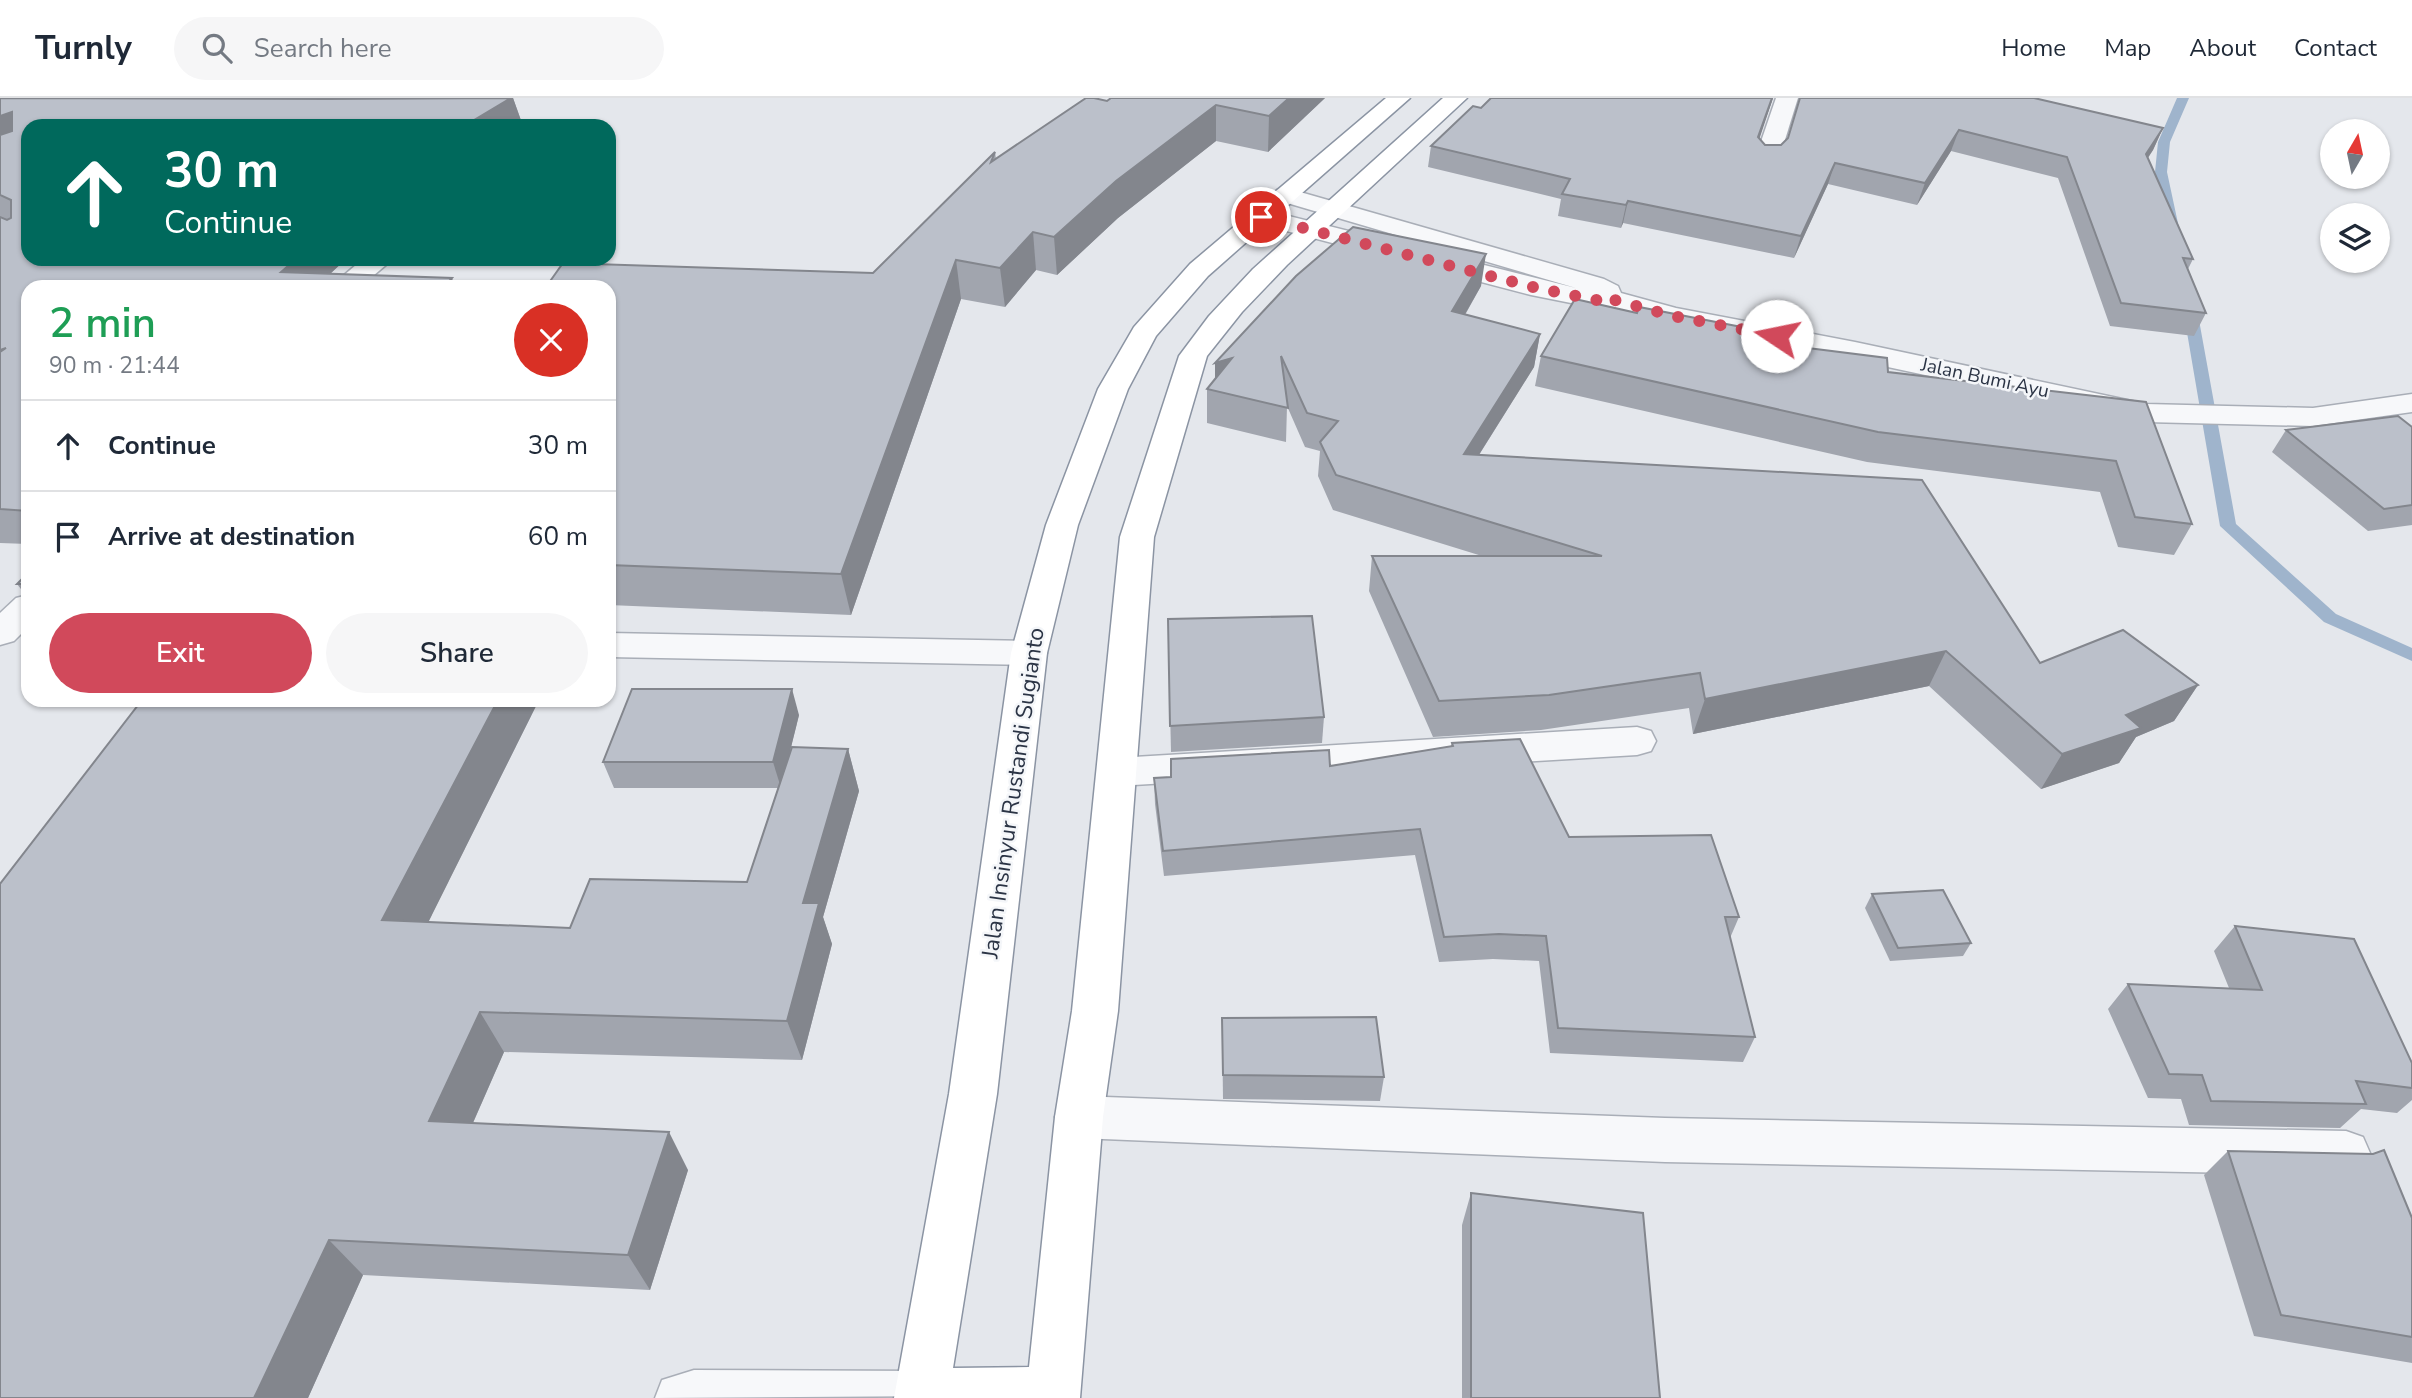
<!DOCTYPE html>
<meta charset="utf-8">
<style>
body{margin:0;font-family:"Nunito Sans",sans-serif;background:#f6f6f7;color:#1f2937;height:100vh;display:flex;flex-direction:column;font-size:26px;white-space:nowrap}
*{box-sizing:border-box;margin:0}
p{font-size:23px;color:#747a83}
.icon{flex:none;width:38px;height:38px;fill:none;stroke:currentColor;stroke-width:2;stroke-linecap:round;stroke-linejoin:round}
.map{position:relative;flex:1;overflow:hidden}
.drawer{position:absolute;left:21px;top:182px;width:595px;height:427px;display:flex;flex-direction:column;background:#fff;border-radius:21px;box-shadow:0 2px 5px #0004}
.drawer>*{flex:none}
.guide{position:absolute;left:21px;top:21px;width:595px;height:147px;border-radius:21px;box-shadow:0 2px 5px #0004;background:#00695c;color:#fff;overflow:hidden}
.needle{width:46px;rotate:9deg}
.controls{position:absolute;left:2320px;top:21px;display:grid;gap:14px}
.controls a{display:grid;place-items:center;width:70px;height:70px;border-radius:50%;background:#fff;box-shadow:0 2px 5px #0004;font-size:35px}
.pin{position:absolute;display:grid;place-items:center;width:60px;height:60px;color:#fff;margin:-30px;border:4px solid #fff;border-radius:50%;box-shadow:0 2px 7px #0007}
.me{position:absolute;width:77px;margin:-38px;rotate:281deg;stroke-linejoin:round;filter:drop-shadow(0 0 5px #0008)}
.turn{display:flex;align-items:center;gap:24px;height:147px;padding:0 28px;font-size:32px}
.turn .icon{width:91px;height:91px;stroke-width:2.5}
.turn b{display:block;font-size:49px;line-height:60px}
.round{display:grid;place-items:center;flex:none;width:74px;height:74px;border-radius:37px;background:#f6f6f7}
.headline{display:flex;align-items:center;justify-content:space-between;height:119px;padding:0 28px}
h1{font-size:42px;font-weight:600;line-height:52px;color:#1e9e55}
.primary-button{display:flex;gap:14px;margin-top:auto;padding:14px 28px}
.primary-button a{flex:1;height:80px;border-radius:42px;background:#d1495b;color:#fff;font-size:28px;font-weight:600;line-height:80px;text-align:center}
.primary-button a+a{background:#f6f6f7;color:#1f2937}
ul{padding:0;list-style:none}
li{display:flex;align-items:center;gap:21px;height:91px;padding:0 28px;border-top:2px solid #e0e1e3}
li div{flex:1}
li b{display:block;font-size:26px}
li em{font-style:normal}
header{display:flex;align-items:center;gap:42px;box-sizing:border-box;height:98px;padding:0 35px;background:#fff;border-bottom:2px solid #e0e1e3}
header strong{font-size:33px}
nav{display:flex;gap:38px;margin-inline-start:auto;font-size:24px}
.search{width:490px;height:63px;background:#f6f6f7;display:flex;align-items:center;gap:18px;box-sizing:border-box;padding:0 24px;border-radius:38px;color:#747a83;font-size:26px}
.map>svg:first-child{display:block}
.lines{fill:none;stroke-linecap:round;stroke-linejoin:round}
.stream{fill:#9fb4cc;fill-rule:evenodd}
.lane-casing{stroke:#a9aeb7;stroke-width:3}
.street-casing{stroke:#a9aeb7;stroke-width:3}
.highway-casing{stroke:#8b94a3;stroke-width:3}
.lane{fill:#f7f8fa;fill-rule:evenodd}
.street{fill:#f7f8fa;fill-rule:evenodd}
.highway{fill:#fff;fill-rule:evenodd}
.wall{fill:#a1a5ae}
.shaded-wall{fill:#83868d}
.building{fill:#bbc0ca;stroke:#83868d;stroke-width:2}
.route{stroke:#d1495b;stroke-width:12;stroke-dasharray:0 21.6}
.labels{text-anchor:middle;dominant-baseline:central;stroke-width:5;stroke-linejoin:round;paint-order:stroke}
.far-street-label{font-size:19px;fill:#2b3445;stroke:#f4f6f9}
.street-label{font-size:23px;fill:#2b3445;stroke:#f4f6f9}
</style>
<header>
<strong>Turnly</strong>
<div class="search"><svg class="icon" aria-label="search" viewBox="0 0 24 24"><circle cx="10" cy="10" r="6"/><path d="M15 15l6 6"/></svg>Search here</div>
<nav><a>Home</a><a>Map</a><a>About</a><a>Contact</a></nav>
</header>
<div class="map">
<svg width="2412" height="1300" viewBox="0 0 2412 1300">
<rect width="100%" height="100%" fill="#e4e7ec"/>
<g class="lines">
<g class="stream">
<path d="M 2177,0 L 2189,0 L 2170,44 L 2167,74 L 2179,130 L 2173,134 L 2167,130 L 2155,74 L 2158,44 Z"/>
<path d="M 2190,207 L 2197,211 L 2236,426 L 2336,516 L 2412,550 L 2412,563 L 2324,524 L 2220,428 L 2183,211 Z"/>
</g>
<g class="lane-casing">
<path id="lane" d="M 694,1272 L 921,1273 L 939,1280 L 946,1298 L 655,1300 L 662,1282 Z"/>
</g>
<g class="street-casing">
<g id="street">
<path d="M 1776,0 L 1798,0 L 1779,61 L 1775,66 L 1759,66 L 1755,61 Z"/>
<path d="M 1286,90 L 1604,181 L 1618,188 L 1621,195 L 1676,210 L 1855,244 L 2146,306 L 2313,310 L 2412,296 L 2412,314 L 2313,328 L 2146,324 L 1855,262 L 1673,226 L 1610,209 L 1601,211 L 1531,197 L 1252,124 L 1248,119 L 1252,114 L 1261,111 L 1576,190 L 1277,102 L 1274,97 L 1277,92 Z"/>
<path d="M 363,161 L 393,161 L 360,189 L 330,189 Z"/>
<path d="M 28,497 L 28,529 L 14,543 L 0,547 L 0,515 L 16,500 Z"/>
<path d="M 609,535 L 1029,543 L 1042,546 L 1047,555 L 1042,564 L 1029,567 L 609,559 Z"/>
<path d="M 1637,629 L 1651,633 L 1656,643 L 1651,653 L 1637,657 L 1117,688 L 1103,684 L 1097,674 L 1103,664 L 1117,660 Z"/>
<path d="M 1079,998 L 1665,1020 L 2346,1033 L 2363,1039 L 2370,1055 L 2363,1071 L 2346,1077 L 1665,1064 L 1079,1040 L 1062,1034 L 1055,1019 L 1062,1004 Z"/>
</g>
</g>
<g class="highway-casing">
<path id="highway" d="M 1386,0 L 1410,0 L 1208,178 L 1156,238 L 1128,291 L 1078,427 L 1047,555 L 997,996 L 953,1270 L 1029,1269 L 1055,1019 L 1072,913 L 1120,439 L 1179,258 L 1209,218 L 1253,171 L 1443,0 L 1467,0 L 1287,167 L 1242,214 L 1207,258 L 1154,439 L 1118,913 L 1103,1019 L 1080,1300 L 894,1300 L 949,996 L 1011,555 L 1046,427 L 1098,291 L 1134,229 L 1190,166 Z"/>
</g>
<use href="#lane" class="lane"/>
<use href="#street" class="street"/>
<use href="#highway" class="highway"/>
</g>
<g class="wall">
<path d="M 0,0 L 513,0 L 523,28 L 28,28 L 28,161 L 346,161 L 330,176 L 28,189 L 28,446 L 0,445 Z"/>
<path d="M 1111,0 L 1325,0 L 1268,54 L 1216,43 L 1118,120 L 1057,177 L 1036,172 L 1005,209 L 961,201 L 851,517 L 609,507 L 609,189 L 873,175 L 995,54 L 996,61 Z"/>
<path d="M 1773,0 L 1759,40 L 1765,47 L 1781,47 L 1788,40 L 1800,0 L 2163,30 L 2153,52 L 2148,60 L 2193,161 L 2188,171 L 2206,215 L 2194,238 L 2110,228 L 2058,80 L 1951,53 L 1917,107 L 1828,86 L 1794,160 L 1623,125 L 1621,130 L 1558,118 L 1561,101 L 1428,69 L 1431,48 L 1481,10 Z"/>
<path d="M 1481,188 L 1465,217 L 1540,236 L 1534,269 L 1479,357 L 2040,565 L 2198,587 L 2174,623 L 2136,639 L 2119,665 L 2041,691 L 1929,588 L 1693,636 L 1689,610 L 1541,632 L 1433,639 L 1369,493 L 1372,458 L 1482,458 L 1333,412 L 1318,378 L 1320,353 L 1305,349 L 1287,308 L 1286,344 L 1207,325 L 1207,291 L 1215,281 L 1215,265 Z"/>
<path d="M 1754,243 L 1888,274 L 2146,304 L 2192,426 L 2174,457 L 2118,449 L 2100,394 L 1867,364 L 1535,288 L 1541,258 Z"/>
<path d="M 2412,329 L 2412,427 L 2368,433 L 2272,354 L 2286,332 Z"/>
<path d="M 28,475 L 28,500 L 17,486 Z"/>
<path d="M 1168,521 L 1324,619 L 1322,645 L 1171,654 Z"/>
<path d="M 142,602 L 539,602 L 428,824 L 570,830 L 747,784 L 778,690 L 614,690 L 603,664 L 799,617 L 788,661 L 848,651 L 859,693 L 823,819 L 832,846 L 802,962 L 504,954 L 473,1025 L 688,1072 L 650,1192 L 363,1177 L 308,1300 Z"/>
<path d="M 1452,645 L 1569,739 L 1739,819 L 1730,840 L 1755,939 L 1743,964 L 1550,955 L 1539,863 L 1493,861 L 1439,864 L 1415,757 L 1164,778 L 1155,706 L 1154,680 L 1330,668 L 1451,648 Z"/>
<path d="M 1872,796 L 1971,845 L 1963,858 L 1890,863 L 1865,810 Z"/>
<path d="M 2235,828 L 2412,965 L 2412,1002 L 2397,1015 L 2361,1011 L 2340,1030 L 2189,1027 L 2181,1001 L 2148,1000 L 2108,911 L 2128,886 L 2229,890 L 2214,853 Z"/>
<path d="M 1222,920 L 1384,979 L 1380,1003 L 1223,1001 Z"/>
<path d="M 2228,1053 L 2412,1120 L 2412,1265 L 2254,1238 L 2204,1077 Z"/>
<path d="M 1471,1095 L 1660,1300 L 1462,1300 L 1462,1127 Z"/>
</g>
<g class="shaded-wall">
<path d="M 511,0 L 513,0 L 523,28 L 464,28 Z"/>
<path d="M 1289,0 L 1325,0 L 1268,54 L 1269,18 Z"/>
<path d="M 1772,0 L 1773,0 L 1753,60 L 1758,39 Z"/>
<path d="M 1216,7 L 1216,43 L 1118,120 L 1057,177 L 1054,139 L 1116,83 Z"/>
<path d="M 12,14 L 28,41 L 0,54 L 0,18 Z"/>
<path d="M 2163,30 L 2153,52 L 2136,77 L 2146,56 Z"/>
<path d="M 1959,32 L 1951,53 L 1917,107 L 1925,85 Z"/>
<path d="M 1835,65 L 1828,86 L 1794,160 L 1801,138 Z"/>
<path d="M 1628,103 L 1623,125 L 1621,130 L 1626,107 Z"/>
<path d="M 1033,134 L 1036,172 L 1005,209 L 1000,170 Z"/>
<path d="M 1486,156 L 1481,188 L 1448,246 L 1452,213 Z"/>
<path d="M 296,161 L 346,161 L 316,189 L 281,174 Z"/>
<path d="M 956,162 L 961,201 L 851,517 L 841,476 Z"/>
<path d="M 452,180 L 455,189 L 444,189 Z"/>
<path d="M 1540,236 L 1534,269 L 1458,390 L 1464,356 Z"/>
<path d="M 1232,260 L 1215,293 L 1215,265 Z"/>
<path d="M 1946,553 L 1929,588 L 1693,636 L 1705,601 Z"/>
<path d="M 2198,587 L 2174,623 L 2136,639 L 2119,665 L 2041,691 L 2062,656 L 2126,617 Z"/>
<path d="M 792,591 L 799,617 L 781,690 L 773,664 Z"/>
<path d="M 498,602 L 539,602 L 409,863 L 382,822 Z"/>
<path d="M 848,651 L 859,693 L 823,819 L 832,846 L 802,962 L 787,923 L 803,805 Z"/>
<path d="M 480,914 L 504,954 L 457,1061 L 429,1023 Z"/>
<path d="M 669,1034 L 688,1072 L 650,1192 L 628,1157 Z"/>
<path d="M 329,1142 L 363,1177 L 308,1300 L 254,1300 Z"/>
</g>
<g class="building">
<path d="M 0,0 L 327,1 L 511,0 L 464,28 L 28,28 L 28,126 L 24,129 L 28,136 L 28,161 L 296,161 L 281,174 L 452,180 L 444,189 L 28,189 L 28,413 L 0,411 L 0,254 L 6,250 L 0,252 L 0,119 L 7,122 L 11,120 L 11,102 L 0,97 L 0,37 L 12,33 L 12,14 L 0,18 Z"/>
<path d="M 1086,0 L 1094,0 L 1107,3 L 1111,0 L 1289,0 L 1269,18 L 1216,7 L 1116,83 L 1054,139 L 1033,134 L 1000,170 L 956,162 L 841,476 L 609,467 L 609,189 L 546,189 L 563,165 L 873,175 L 995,54 L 991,64 Z"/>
<path d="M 1491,0 L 1772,0 L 1758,39 L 1765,47 L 1781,47 L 1788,40 L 1800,0 L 2034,0 L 2163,30 L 2146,56 L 2193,161 L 2183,160 L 2206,215 L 2121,205 L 2067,59 L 1959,32 L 1925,85 L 1835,65 L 1801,138 L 1628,103 L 1626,107 L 1562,96 L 1570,81 L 1431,48 L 1473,8 L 1481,10 Z"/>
<path d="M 1353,129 L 1486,156 L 1452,213 L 1540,236 L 1464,356 L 1922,382 L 2040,565 L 2123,532 L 2198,587 L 2126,617 L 2141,630 L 2062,656 L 1946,553 L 1705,601 L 1700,575 L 1549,597 L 1439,603 L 1372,458 L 1602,458 L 1336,377 L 1320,344 L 1338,323 L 1307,315 L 1281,258 L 1288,310 L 1207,291 L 1232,260 L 1215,265 L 1296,178 Z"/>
<path d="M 1575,201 L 1637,215 L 1639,209 L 1757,232 L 1752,243 L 1887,260 L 1888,274 L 2146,304 L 2192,426 L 2135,419 L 2116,363 L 1878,334 L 1541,258 Z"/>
<path d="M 2398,318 L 2412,329 L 2412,407 L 2384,411 L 2286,332 Z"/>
<path d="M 28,475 L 28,486 L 17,486 Z"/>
<path d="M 1312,518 L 1324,619 L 1170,628 L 1168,521 Z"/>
<path d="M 632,591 L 792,591 L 773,664 L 603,664 Z"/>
<path d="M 142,602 L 498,602 L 382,822 L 570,830 L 590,781 L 747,784 L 792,649 L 848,651 L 803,805 L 819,805 L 787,923 L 480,914 L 429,1023 L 669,1034 L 628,1157 L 329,1142 L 254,1300 L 0,1300 L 0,786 Z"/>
<path d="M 1520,641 L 1569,739 L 1711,737 L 1739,819 L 1725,819 L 1755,939 L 1558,930 L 1546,838 L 1499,836 L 1444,839 L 1420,731 L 1163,753 L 1154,680 L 1171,679 L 1171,661 L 1329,652 L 1330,668 L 1453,648 L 1452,645 Z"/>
<path d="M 1943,792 L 1971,845 L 1898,850 L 1872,796 Z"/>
<path d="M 2235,828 L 2354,841 L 2412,965 L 2412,990 L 2356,983 L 2366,1006 L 2211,1003 L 2202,977 L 2169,976 L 2128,886 L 2262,892 Z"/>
<path d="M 1376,919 L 1384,979 L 1223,977 L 1222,920 Z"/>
<path d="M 2384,1052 L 2412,1120 L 2412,1239 L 2281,1217 L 2228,1053 L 2373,1056 Z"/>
<path d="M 1471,1095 L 1643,1115 L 1660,1300 L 1471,1300 Z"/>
</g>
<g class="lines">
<path class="route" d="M 1261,119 L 1541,191 L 1601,203 L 1604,199 L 1673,218 L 1777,238"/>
</g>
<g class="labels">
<g class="far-street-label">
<text transform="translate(1985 280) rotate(12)">Jalan Bumi Ayu</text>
</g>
<g class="street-label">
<text transform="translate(1013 695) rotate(-82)">Jalan Insinyur Rustandi Sugianto</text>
</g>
</g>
</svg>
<div class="controls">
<a><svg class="needle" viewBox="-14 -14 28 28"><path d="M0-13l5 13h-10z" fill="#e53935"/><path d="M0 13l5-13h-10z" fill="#747a83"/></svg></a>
<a><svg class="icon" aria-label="layers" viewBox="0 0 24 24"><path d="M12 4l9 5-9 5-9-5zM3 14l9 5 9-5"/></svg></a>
</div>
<div class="pin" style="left:1261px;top:119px;background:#d93025"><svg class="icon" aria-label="arrive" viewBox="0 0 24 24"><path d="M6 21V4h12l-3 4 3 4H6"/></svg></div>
<svg class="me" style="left:1777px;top:238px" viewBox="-20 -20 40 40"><circle r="19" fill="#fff"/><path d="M0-13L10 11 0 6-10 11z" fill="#d1495b"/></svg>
<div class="guide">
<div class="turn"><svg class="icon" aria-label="ahead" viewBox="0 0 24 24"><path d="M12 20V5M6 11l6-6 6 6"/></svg><div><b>30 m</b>Continue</div></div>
</div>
<section class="drawer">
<div class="headline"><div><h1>2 min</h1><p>90 m · 21:44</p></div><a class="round" style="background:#d93025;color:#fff"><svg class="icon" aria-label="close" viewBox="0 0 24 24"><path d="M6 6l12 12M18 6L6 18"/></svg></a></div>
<ul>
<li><svg class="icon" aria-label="ahead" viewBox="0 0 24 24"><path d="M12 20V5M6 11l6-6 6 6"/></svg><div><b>Continue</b></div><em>30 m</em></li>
<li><svg class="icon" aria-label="arrive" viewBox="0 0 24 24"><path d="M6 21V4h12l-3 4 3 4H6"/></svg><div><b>Arrive at destination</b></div><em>60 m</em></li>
</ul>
<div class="primary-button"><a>Exit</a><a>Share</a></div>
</section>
</div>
